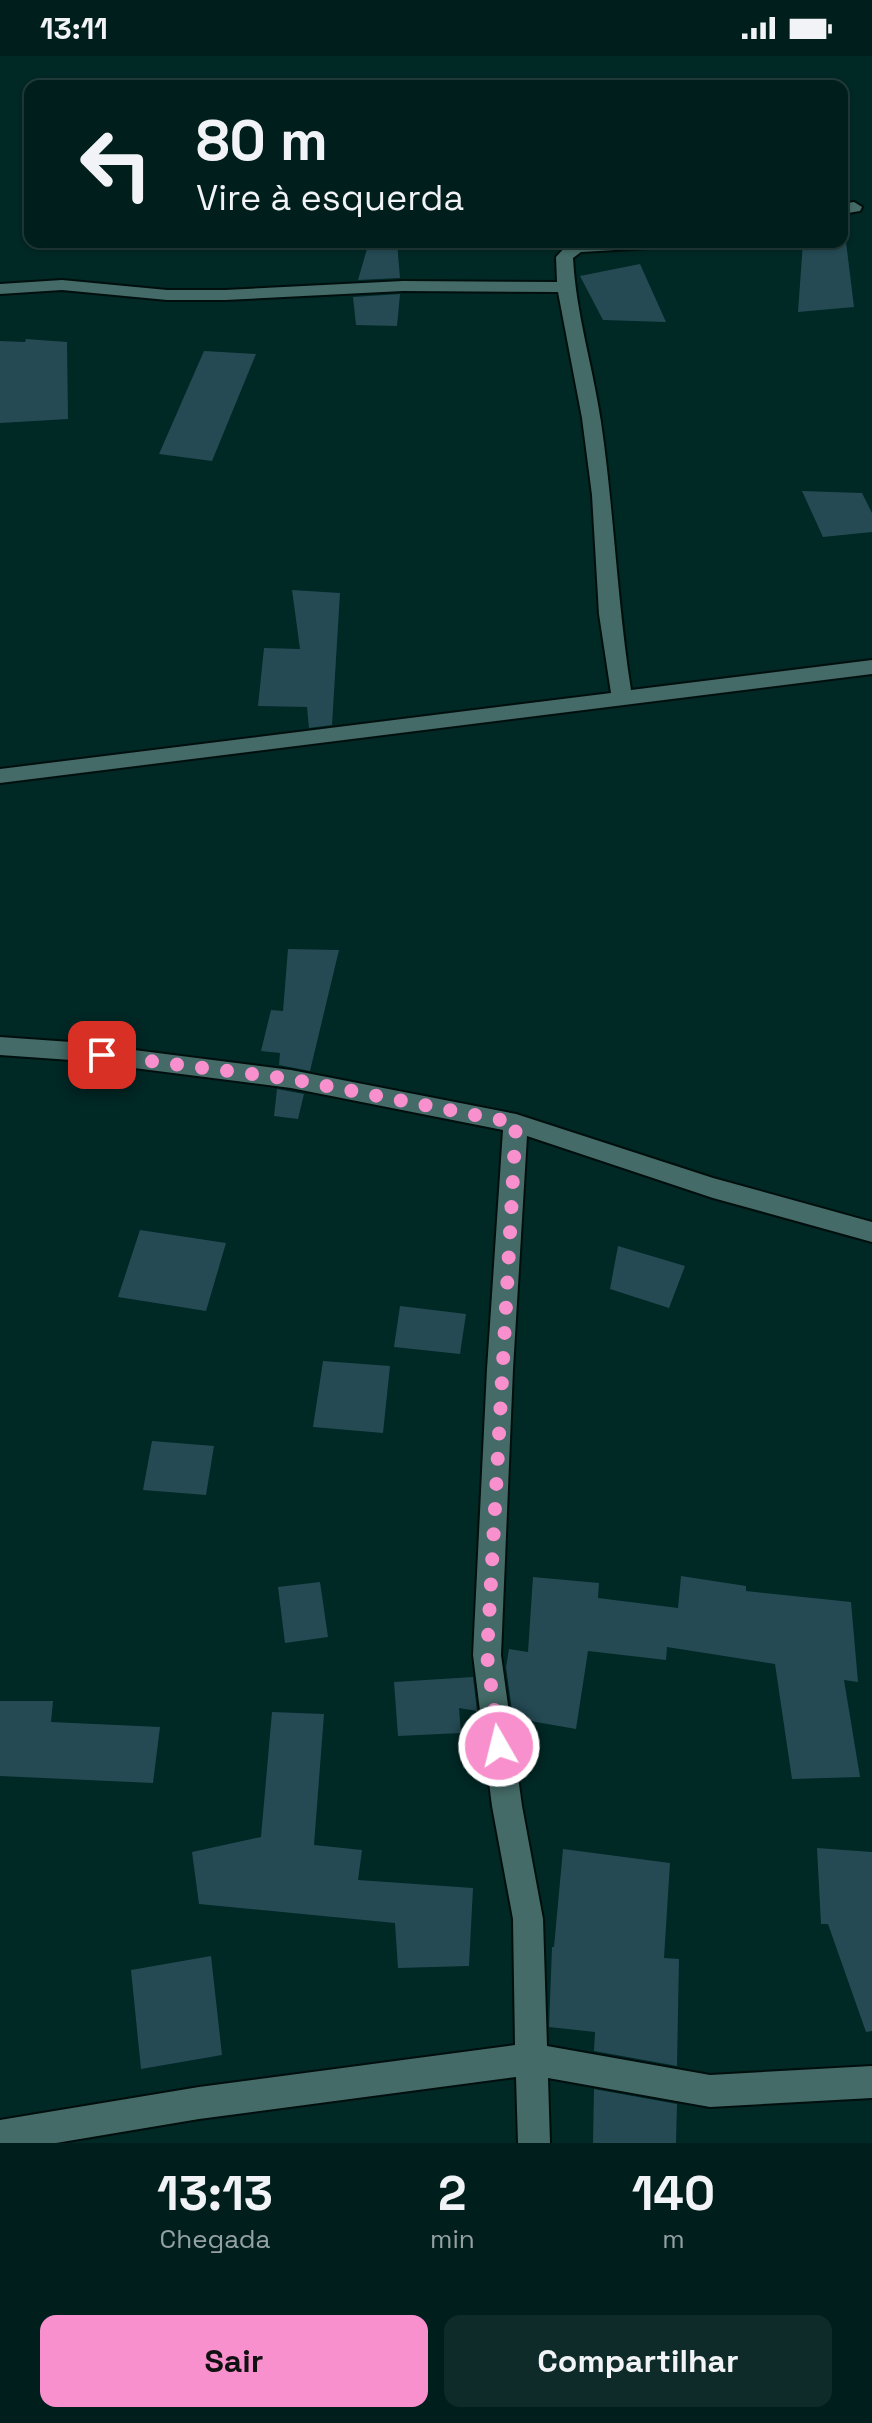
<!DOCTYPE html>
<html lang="pt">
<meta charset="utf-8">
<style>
body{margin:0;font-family:"Space Grotesk",sans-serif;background:#0e2b29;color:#f1f3f6;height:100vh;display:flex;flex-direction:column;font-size:30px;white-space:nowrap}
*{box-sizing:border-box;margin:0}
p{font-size:26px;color:#95a2a3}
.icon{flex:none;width:44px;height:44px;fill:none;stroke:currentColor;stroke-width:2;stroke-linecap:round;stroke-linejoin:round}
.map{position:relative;height:2087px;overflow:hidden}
.side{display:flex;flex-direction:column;background:#001e1c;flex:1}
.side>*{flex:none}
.top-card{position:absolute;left:24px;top:24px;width:824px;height:168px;border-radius:16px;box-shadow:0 2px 6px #0004,0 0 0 2px #223c3b;background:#001e1c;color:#f1f3f6;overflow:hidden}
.pin{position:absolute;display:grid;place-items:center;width:68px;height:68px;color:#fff;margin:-34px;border-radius:16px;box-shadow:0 4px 12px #0006}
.me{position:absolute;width:88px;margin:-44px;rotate:352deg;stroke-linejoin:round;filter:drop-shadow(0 0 6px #0008)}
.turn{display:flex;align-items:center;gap:28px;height:168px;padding:0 40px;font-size:36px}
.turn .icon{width:104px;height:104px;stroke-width:2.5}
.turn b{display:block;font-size:56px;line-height:68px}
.eta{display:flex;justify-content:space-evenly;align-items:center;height:136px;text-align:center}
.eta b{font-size:48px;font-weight:600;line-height:56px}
.action{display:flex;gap:16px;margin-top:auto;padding:16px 40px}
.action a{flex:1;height:92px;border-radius:16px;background:#f790cd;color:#111;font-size:32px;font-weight:600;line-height:92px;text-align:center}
.action a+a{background:#0e2b29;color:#f1f3f6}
.status{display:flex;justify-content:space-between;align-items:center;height:56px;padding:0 40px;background:#001e1c;direction:ltr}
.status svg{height:22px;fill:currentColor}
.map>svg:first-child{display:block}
.building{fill:#254a54}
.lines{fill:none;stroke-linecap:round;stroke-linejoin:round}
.street-casing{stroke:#000f0d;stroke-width:4}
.street{fill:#446b67;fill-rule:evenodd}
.route{stroke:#f790cd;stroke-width:14;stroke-dasharray:0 25.2}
</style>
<div class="status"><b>13:11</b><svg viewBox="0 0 49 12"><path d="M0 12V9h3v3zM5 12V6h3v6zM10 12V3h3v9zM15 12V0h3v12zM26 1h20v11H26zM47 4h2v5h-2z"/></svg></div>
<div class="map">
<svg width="872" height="2087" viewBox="0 0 872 2087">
<rect width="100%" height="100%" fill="#002825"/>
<g class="building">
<path d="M 369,186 L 397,186 L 400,222 L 358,224 Z"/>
<path d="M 803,186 L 846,186 L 854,251 L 798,256 Z"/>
<path d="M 640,208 L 666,266 L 603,264 L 580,220 Z"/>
<path d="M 400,238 L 397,270 L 356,269 L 353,241 Z"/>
<path d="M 26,283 L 67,286 L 68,363 L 0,367 L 0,285 L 25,286 Z"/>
<path d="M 204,295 L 256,298 L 212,405 L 159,398 Z"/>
<path d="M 802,435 L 862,437 L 872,457 L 872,476 L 823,481 Z"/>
<path d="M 292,534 L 340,537 L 332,669 L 309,672 L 307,651 L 258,650 L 264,592 L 300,593 Z"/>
<path d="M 288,893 L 339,894 L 310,1015 L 279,1009 L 280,997 L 261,995 L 271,954 L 283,955 Z"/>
<path d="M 277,1033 L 304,1038 L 298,1063 L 274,1060 Z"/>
<path d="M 140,1174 L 226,1187 L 206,1255 L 118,1241 Z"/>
<path d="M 618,1190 L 685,1210 L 669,1252 L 610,1233 Z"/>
<path d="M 400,1250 L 466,1258 L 460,1298 L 394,1291 Z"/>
<path d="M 323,1305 L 390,1310 L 383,1377 L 313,1371 Z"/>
<path d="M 152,1385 L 214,1390 L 206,1439 L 143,1434 Z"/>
<path d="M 681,1520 L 746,1530 L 746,1535 L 851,1546 L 858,1626 L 844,1624 L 860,1721 L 792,1723 L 775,1608 L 667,1591 L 666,1604 L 588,1595 L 576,1673 L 513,1662 L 506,1611 L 509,1593 L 528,1596 L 533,1521 L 599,1527 L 598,1542 L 678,1552 Z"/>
<path d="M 320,1526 L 328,1581 L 285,1587 L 278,1531 Z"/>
<path d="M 473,1621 L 477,1655 L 459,1652 L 461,1677 L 398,1680 L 394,1626 Z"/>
<path d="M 0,1645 L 53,1645 L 51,1666 L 160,1671 L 153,1727 L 0,1720 Z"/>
<path d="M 272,1656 L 324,1658 L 314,1789 L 362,1794 L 358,1824 L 473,1832 L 469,1910 L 398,1912 L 395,1867 L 199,1848 L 192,1796 L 261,1781 Z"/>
<path d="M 817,1792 L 872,1796 L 872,1975 L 866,1976 L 828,1868 L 821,1868 Z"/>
<path d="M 563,1793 L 670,1807 L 664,1902 L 679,1903 L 677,2010 L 594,1995 L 595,1976 L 549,1971 L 552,1891 L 554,1891 Z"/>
<path d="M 211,1900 L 222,1999 L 141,2013 L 131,1914 Z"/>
<path d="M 594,2033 L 677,2048 L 676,2087 L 593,2087 Z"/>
</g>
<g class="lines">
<g class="street-casing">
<g id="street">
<path d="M 854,146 L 862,151 L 860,155 L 842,158 L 842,148 Z"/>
<path d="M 581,186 L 675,186 L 667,191 L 581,196 L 573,202 C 576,258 593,311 601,366 C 614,455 617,545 631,634 L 872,604 L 872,618 L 0,727 L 0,713 L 611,637 L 599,558 L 592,439 L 582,362 L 558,236 L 403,235 L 225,244 L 167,244 L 62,234 L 0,238 L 0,228 L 62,224 L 167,234 L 225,234 L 403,225 L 557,226 L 556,201 L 567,189 Z"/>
<path d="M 0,981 L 71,986 L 291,1014 L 516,1058 L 713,1122 L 872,1166 L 872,1186 L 713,1142 L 527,1080 L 513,1313 L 501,1599 L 522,1750 L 543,1863 L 547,1990 L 710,2019 L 872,2010 L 872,2042 L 710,2051 L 548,2022 L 550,2087 L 518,2087 L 516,2021 L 199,2063 L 56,2087 L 0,2087 L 0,2064 L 199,2031 L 515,1989 L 513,1863 L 492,1750 L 473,1599 L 487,1313 L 503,1074 L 291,1032 L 71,1004 L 0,999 Z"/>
</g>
</g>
<use href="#street" class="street"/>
</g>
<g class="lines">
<path class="route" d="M 102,999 L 291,1023 L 516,1067 L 487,1599 L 499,1690"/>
</g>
</svg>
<div class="pin" style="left:102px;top:999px;background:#d93025"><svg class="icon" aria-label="arrive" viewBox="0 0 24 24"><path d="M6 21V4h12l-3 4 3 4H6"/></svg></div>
<svg class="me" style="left:499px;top:1690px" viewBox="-20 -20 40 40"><circle r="17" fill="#f790cd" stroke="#fff" stroke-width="3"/><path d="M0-11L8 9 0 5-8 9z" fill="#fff"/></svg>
<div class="top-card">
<div class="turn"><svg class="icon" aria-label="left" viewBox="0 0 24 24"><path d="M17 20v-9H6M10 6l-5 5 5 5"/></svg><div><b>80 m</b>Vire à esquerda</div></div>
</div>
</div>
<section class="side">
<div class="eta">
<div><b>13:13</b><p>Chegada</p></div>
<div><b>2</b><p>min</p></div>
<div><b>140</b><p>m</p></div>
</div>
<div class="action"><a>Sair</a><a>Compartilhar</a></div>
</section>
